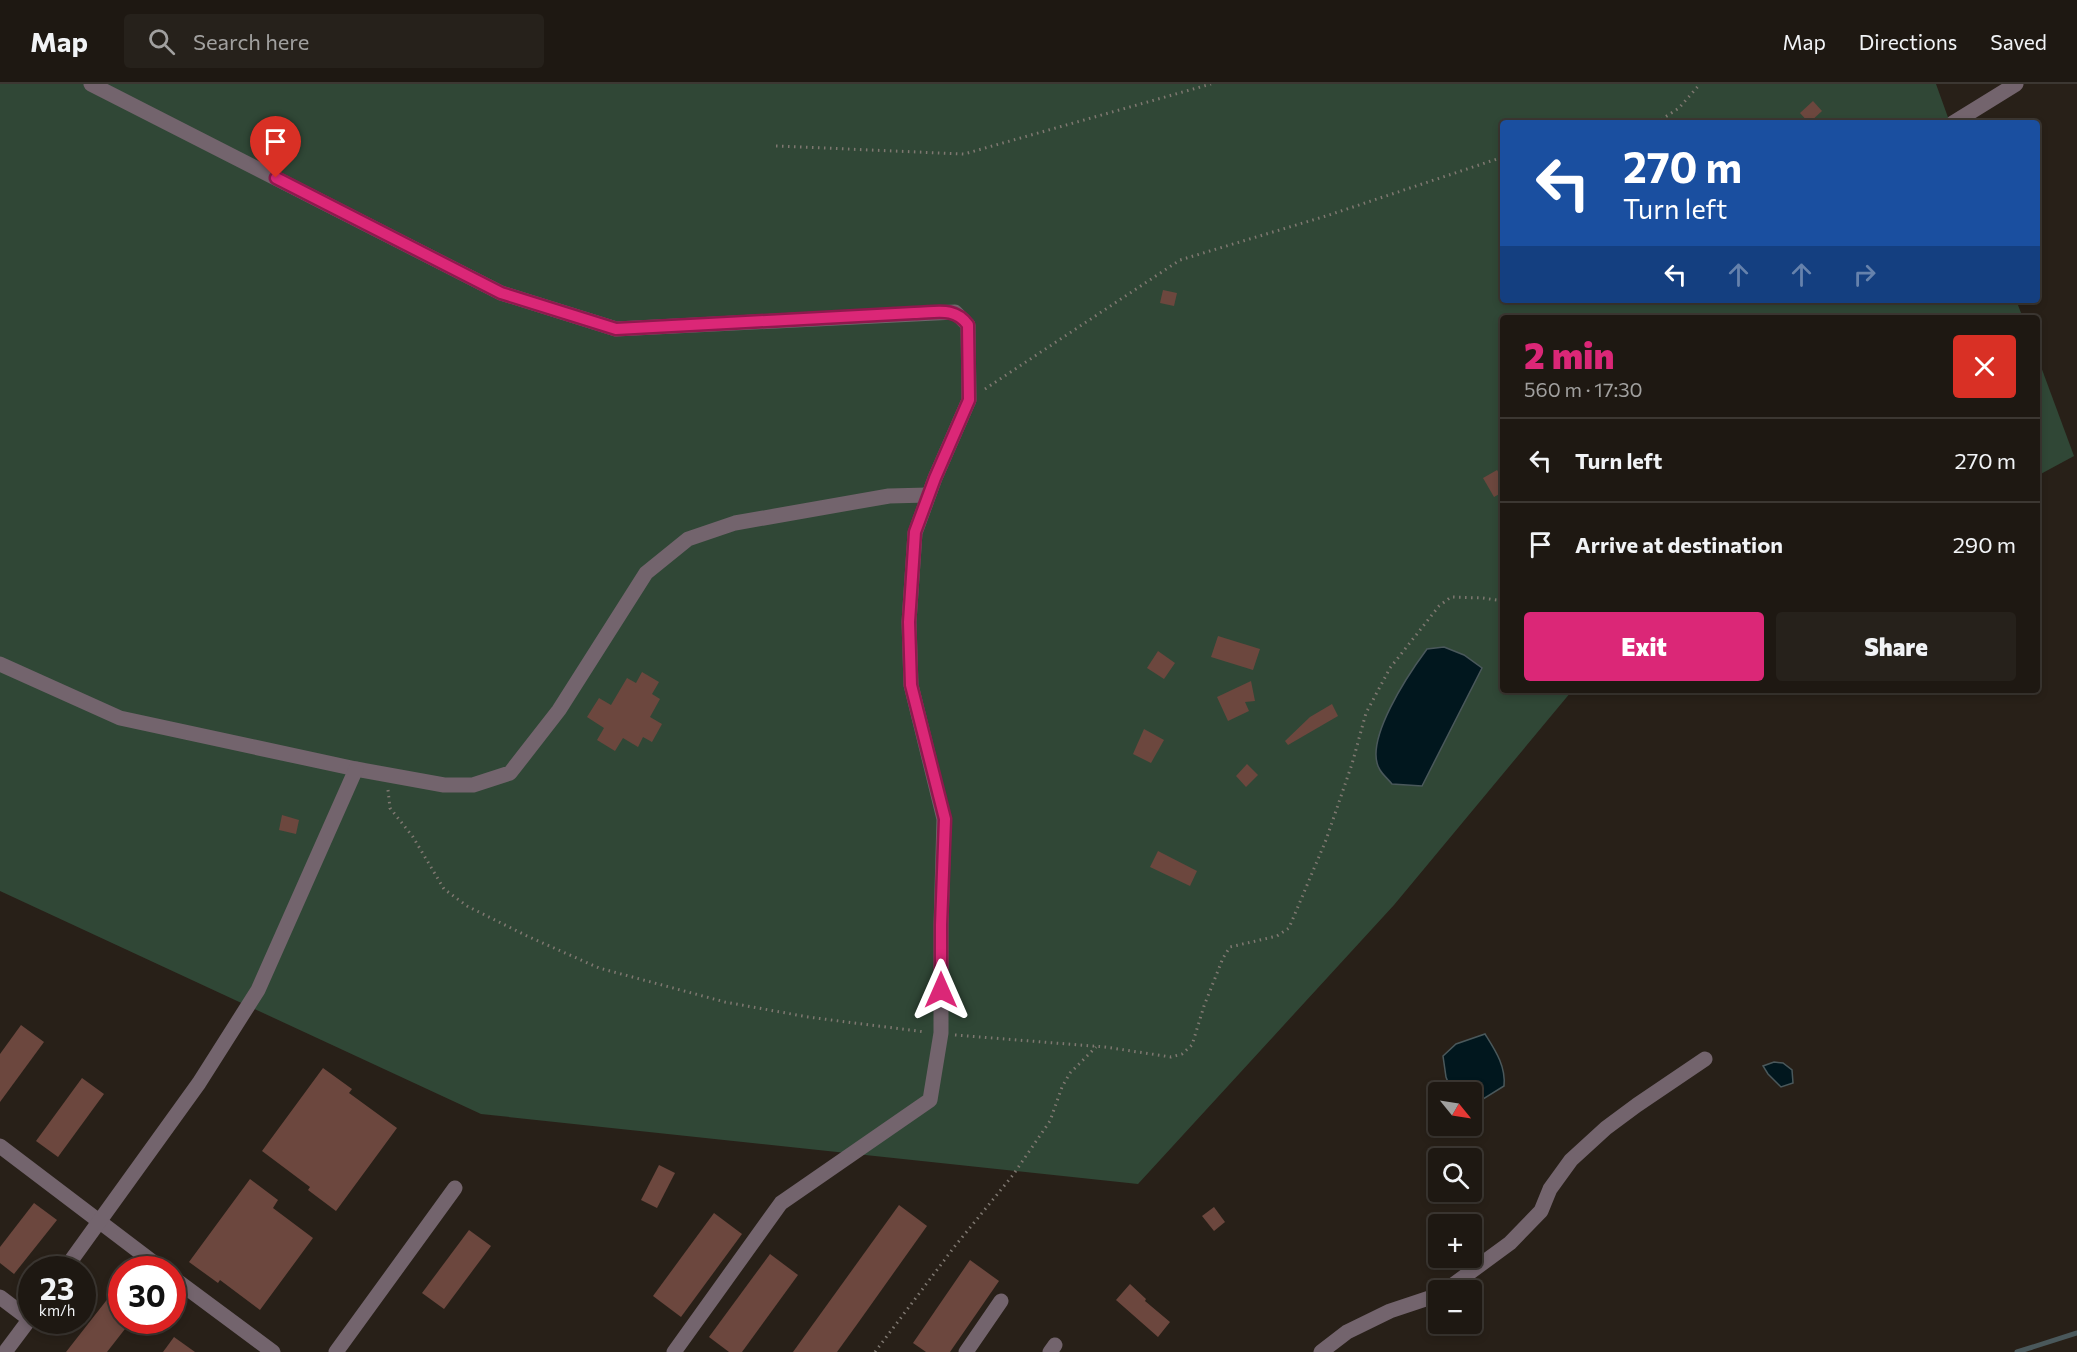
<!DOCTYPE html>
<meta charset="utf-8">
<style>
body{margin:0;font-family:Commissioner,sans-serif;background:#26211b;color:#f1f3f6;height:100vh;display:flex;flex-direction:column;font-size:22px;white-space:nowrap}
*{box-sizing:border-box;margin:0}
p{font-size:20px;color:#a1a09f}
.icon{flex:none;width:33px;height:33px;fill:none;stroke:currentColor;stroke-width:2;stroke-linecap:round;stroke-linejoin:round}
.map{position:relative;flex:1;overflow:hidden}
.panel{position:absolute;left:1500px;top:231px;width:540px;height:378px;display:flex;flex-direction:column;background:#1e1812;border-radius:6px;box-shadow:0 3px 9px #0003,0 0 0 2px #3c3732}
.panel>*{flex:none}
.hud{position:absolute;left:1500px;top:36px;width:540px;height:183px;border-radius:6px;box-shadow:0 3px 9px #0003,0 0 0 2px #3c3732;background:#1a4fa0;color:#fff;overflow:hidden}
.needle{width:39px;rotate:120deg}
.tools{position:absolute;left:1428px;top:998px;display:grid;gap:12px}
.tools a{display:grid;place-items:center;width:54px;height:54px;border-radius:6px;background:#1e1812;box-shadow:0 3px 9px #0003,0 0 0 2px #3c3732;font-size:30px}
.speed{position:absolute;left:18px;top:1172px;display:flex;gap:12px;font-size:30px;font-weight:700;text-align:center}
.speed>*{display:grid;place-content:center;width:78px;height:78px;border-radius:50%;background:#1e1812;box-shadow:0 3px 9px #0003,0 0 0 2px #3c3732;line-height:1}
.speed small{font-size:15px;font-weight:400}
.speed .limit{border:9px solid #d22;background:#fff;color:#111}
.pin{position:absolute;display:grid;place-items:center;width:51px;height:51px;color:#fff;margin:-62px -26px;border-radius:50% 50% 50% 0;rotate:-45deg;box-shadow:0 0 6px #0007}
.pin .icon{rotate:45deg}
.me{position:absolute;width:66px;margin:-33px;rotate:0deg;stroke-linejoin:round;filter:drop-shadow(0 0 4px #0008)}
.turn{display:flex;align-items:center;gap:21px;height:126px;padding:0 24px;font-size:27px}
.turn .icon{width:78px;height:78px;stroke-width:2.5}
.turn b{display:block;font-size:42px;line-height:51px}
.lanes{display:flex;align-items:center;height:57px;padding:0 24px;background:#0003;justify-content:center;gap:30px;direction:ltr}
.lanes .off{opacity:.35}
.round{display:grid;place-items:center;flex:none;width:63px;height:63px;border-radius:6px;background:#26211b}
.summary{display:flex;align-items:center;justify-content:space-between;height:102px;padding:0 24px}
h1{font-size:36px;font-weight:800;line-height:45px;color:#db2777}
.action{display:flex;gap:12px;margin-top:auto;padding:12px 24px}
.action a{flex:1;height:69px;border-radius:6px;background:#db2777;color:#fff;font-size:24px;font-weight:800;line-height:69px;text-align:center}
.action a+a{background:#26211b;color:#f1f3f6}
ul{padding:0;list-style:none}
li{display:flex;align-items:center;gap:18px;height:84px;padding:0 24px;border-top:2px solid #3c3732}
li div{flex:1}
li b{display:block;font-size:22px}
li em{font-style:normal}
header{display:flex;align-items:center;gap:36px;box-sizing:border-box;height:84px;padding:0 30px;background:#1e1812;border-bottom:2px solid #3c3732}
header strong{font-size:28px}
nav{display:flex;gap:33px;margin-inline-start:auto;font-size:21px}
.search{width:420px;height:54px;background:#26211b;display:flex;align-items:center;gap:15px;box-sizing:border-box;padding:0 21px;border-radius:6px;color:#a1a09f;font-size:22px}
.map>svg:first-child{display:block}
.green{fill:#304736}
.water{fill:#01171e;stroke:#4a585b;stroke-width:1.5}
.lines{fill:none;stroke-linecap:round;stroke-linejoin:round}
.stream{stroke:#4a585b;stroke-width:5}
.building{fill:#6c473e}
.path{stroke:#7f7871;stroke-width:3;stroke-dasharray:1.5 4.5;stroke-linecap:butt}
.minor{stroke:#73646d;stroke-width:15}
.route-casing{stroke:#8e194d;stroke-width:15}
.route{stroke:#db2777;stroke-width:10}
</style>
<header>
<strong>Map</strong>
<div class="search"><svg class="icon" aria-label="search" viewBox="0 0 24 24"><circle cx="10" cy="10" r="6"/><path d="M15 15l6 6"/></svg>Search here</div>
<nav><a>Map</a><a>Directions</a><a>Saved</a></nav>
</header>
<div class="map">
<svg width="2077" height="1268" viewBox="0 0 2077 1268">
<rect width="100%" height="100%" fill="#282018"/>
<g class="green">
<path d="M 0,0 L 1936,0 L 1950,39 L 1503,39 L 1503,216 L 2016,216 L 2023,234 L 1503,234 L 1503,606 L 1577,606 L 1571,608 L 1394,821 L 1138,1100 L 481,1030 L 0,807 Z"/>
<path d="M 2037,272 L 2074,372 L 2037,392 Z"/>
</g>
<g class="water">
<path d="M 1444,563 L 1464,571 L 1482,584 L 1422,702 L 1392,700 C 1388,695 1383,691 1380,686 C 1362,658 1410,588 1427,565 Z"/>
<path d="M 1485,950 C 1495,966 1506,982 1504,1002 L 1472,1022 L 1472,1008 L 1452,1008 L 1446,993 L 1443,972 L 1456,960 Z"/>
<path d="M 1774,978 L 1783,979 L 1792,986 L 1793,999 L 1781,1003 L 1768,990 L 1763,982 Z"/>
</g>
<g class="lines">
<path class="stream" d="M 2017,1268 L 2077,1249"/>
</g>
<g class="building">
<path d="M 1813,17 L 1822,27 L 1809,39 L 1800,29 Z"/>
<path d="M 1163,206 L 1177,209 L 1174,222 L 1160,219 Z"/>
<path d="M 1497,386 L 1503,396 L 1503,408 L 1494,413 L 1483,394 Z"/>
<path d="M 1218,552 L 1260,565 L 1253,586 L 1211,573 Z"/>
<path d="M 1158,567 L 1175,579 L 1164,595 L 1147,584 Z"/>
<path d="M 642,588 L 659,598 L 652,610 L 660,615 L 650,633 L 662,640 L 652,658 L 643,653 L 638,663 L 623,654 L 615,667 L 597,656 L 604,644 L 587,633 L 599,614 L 611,621 L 627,594 L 636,599 Z"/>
<path d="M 1251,597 L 1255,617 L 1245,618 L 1249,627 L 1228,637 L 1217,613 Z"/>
<path d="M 1332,620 L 1338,632 L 1288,661 L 1285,657 L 1310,633 Z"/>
<path d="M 1144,645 L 1164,656 L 1151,679 L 1133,670 Z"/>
<path d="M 1247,680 L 1258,691 L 1246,703 L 1236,692 Z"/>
<path d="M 282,731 L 299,736 L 296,750 L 279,746 Z"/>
<path d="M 1158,767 L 1197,787 L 1190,802 L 1150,783 Z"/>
<path d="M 21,941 L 44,958 L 0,1018 L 0,970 Z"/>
<path d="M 323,984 L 352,1005 L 349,1009 L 397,1044 L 336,1127 L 308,1106 L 310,1103 L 262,1067 Z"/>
<path d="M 82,994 L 104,1010 L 58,1073 L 36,1057 Z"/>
<path d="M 659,1081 L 675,1089 L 657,1124 L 641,1116 Z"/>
<path d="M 250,1095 L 278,1116 L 273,1124 L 313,1154 L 260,1226 L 220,1196 L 218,1199 L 189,1178 Z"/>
<path d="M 34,1119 L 57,1136 L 14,1190 L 0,1179 L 0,1163 Z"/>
<path d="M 899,1121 L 927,1142 L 858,1239 L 837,1268 L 793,1268 Z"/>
<path d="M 1214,1123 L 1225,1138 L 1214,1147 L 1202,1132 Z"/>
<path d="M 714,1129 L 742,1150 L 681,1233 L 653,1212 Z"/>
<path d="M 469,1146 L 491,1162 L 444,1225 L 422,1209 Z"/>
<path d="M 770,1170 L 798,1191 L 742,1268 L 729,1268 L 709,1253 Z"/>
<path d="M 970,1176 L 999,1197 L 950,1268 L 926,1268 L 913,1259 Z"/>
<path d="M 1130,1200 L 1146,1215 L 1145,1217 L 1170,1238 L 1158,1253 L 1116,1216 Z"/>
<path d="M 113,1208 L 122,1215 L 122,1236 L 132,1236 L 107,1268 L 66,1268 Z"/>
<path d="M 174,1253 L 195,1268 L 163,1268 Z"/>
</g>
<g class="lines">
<g class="path">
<path d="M 1656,39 L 1679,24 L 1700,0"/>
<path d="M 776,62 L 964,70 L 1211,0"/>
<path d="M 985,305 L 1180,176 L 1326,132 L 1503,73"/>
<path d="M 388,706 L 390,724 L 413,753 L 444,805 L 467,822 L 527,852 L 599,884 L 725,918 L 808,933 L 925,948"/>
<path d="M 955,951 L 1105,963 L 1171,973 L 1182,970 L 1192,961 L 1204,922 L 1223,874 L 1230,863 L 1277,852 L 1289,844 L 1326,756 L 1352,680 L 1366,629 L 1390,584 L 1439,522 L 1451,513 L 1483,514 L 1503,517"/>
<path d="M 875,1268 L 955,1162 L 1013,1091 L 1050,1037 L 1062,1003 L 1070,989 L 1096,963"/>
</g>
<g class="minor">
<path d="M 91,0 L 501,209 L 616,245 L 955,228 L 968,241 L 969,316 L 935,394 L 915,449 L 909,538 L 911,601 L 944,735 L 941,841 L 941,949 L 930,1016 L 781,1119 L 674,1268"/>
<path d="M 1953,39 L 2016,0"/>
<path d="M 0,580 L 120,634 L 356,685 L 444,701 L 473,701 L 510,689 L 559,626 L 646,489 L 688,455 L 735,439 L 889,412 L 928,411"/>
<path d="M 0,1062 L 162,1185"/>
<path d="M 65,1185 L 199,999 L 258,906 L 356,685"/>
<path d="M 172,1193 L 273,1268"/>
<path d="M 1446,1206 L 1510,1159 L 1541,1127 L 1550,1105 L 1571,1076 L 1606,1044 L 1637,1021 L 1705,975"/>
<path d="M 0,1213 L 29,1235"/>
<path d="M 5,1268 L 32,1232"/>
<path d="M 336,1268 L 455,1104"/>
<path d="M 966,1268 L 1001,1217"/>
<path d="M 1050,1268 L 1055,1261"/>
<path d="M 1321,1268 L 1347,1248 L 1390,1227 L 1438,1211"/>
</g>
</g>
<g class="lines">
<g class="route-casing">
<path id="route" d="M 276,94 L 501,209 L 616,245 L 914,229 C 936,229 954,222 968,241 L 969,316 L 935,394 L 915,448 L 909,538 L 911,601 L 945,735 L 941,841 L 941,906"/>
</g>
<use href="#route" class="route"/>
</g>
</svg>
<div class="tools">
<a><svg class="needle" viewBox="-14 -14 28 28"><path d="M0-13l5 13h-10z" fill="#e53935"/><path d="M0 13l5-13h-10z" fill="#a1a09f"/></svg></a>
<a><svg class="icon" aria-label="search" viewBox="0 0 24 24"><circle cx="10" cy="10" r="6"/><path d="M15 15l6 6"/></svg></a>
<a>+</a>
<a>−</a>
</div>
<div class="speed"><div>23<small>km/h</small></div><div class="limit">30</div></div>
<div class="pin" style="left:276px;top:94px;background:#d93025"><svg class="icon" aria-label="arrive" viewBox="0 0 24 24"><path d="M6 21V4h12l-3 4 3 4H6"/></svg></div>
<svg class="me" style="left:941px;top:906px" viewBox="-20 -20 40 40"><path d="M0-17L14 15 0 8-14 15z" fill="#db2777" stroke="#fff" stroke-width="4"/></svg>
<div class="hud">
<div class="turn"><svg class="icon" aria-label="left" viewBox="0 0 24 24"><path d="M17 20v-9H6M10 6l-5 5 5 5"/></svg><div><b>270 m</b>Turn left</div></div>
<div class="lanes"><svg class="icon" aria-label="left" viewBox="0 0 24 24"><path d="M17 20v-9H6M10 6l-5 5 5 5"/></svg><svg class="icon off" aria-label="ahead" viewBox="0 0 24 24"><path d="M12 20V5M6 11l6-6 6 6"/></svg><svg class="icon off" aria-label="ahead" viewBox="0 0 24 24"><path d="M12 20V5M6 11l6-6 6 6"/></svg><svg class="icon off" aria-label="right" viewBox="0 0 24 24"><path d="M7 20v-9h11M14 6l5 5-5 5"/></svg></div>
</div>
<section class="panel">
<div class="summary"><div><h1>2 min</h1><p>560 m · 17:30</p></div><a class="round" style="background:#d93025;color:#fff"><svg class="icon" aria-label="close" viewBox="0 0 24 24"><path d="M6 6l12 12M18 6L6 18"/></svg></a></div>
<ul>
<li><svg class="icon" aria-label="left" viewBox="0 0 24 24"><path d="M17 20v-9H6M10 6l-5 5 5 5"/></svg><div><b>Turn left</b></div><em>270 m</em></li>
<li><svg class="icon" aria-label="arrive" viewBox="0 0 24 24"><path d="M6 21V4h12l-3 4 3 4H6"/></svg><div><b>Arrive at destination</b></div><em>290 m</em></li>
</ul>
<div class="action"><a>Exit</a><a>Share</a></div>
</section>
</div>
